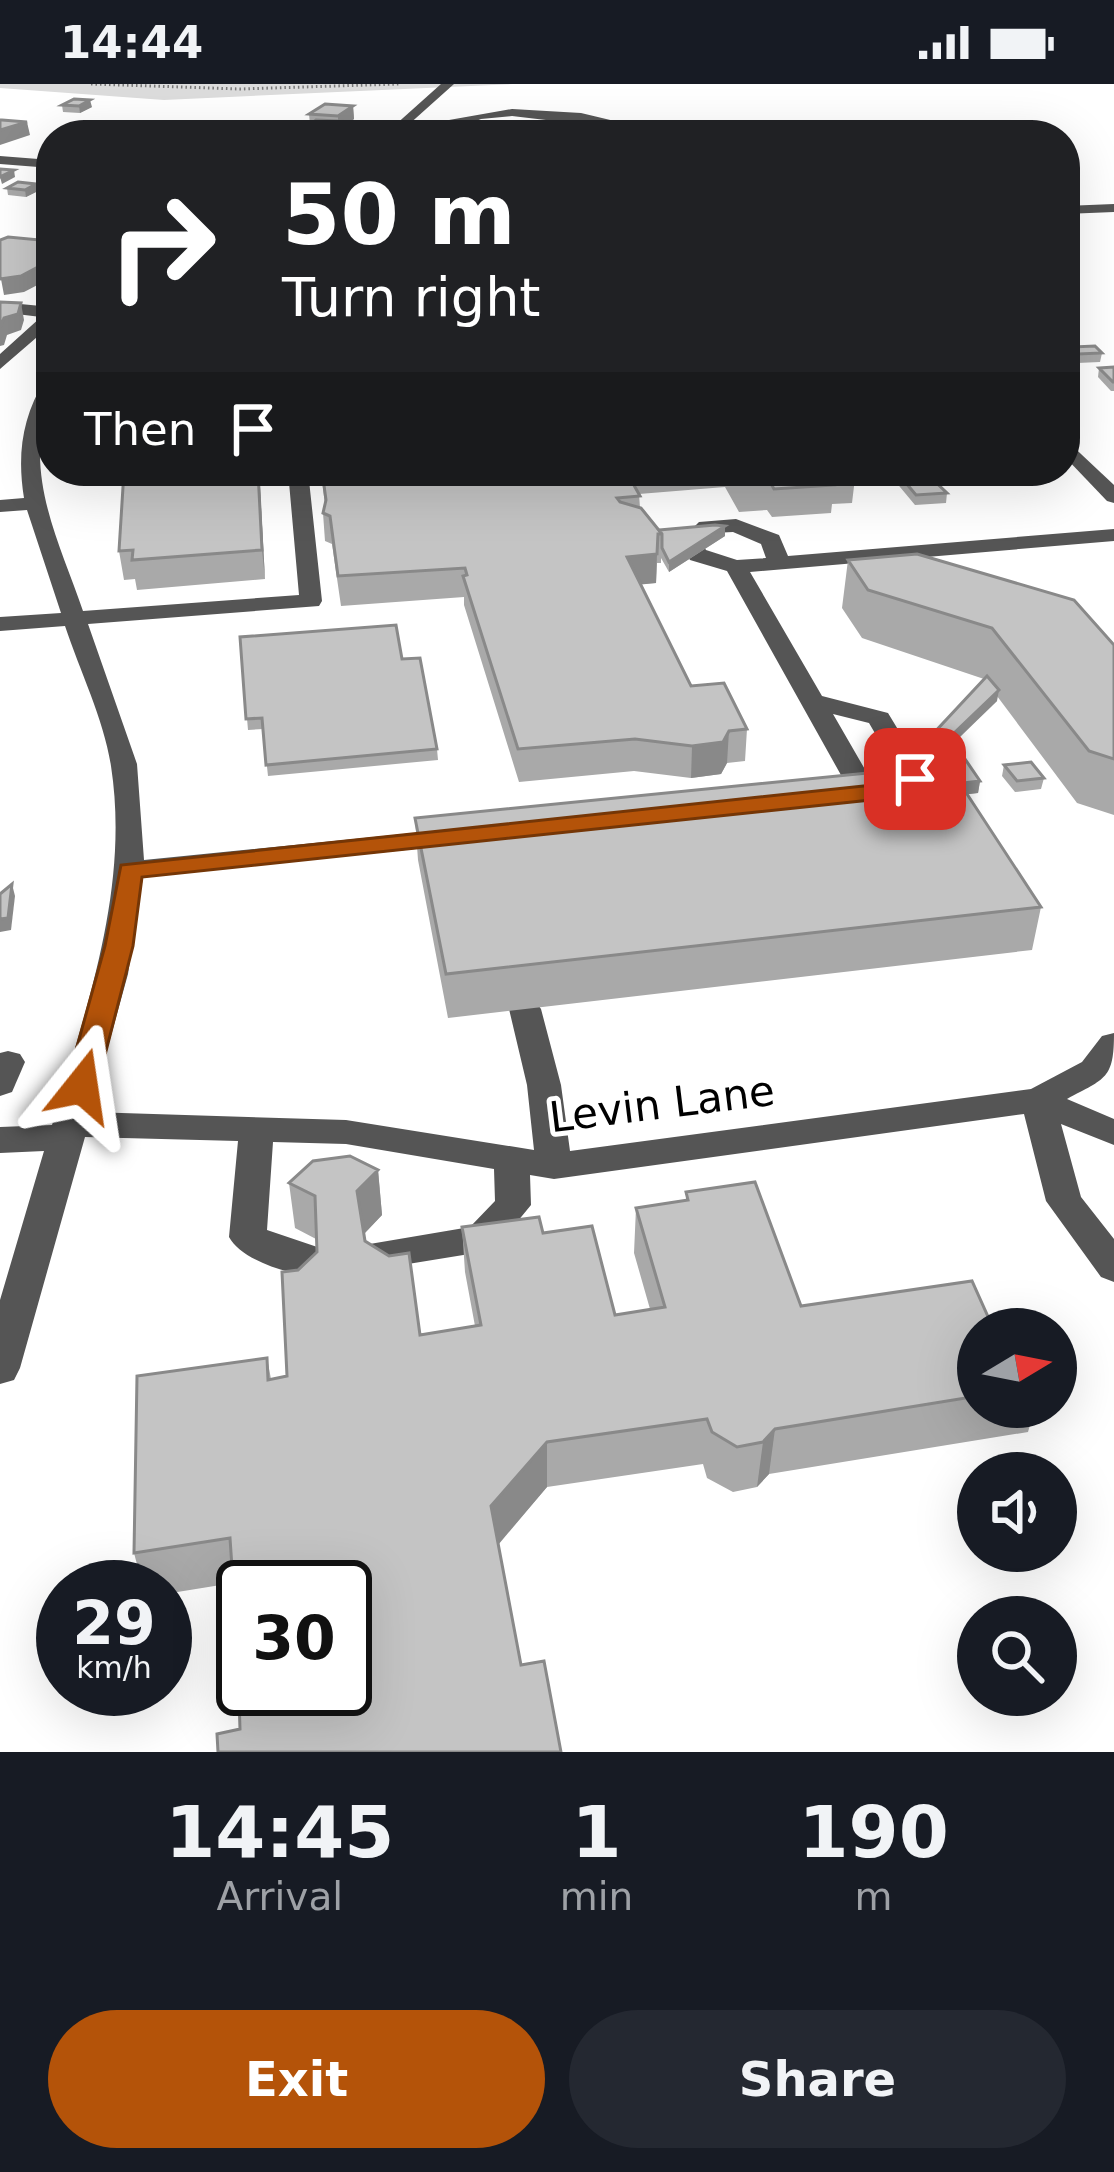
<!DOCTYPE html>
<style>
body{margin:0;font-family:"DejaVu Sans",sans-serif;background:#242831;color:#f1f3f6;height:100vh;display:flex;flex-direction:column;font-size:45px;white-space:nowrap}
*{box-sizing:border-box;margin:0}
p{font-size:39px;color:#9ea1a6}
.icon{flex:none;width:66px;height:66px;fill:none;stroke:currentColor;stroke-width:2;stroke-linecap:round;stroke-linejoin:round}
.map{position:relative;height:1668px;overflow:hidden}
.drawer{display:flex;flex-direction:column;background:#171b24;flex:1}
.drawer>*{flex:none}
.guide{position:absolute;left:36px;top:36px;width:1044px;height:366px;border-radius:48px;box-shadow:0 12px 48px #0002;background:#202124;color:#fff;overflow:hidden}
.needle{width:78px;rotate:80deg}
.buttons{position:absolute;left:957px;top:1224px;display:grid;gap:24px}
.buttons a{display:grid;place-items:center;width:120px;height:120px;border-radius:50%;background:#171b24;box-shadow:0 12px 48px #0002;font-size:60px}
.speed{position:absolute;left:36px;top:1476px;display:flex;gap:24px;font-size:60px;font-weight:700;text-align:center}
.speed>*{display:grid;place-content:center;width:156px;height:156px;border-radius:50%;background:#171b24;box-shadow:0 12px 48px #0002;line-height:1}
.speed small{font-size:30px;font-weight:400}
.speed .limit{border:6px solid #111;border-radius:18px;background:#fff;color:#111}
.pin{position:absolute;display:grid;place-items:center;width:102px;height:102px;color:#fff;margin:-51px;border-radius:24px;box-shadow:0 6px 18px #0006}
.me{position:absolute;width:132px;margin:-66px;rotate:15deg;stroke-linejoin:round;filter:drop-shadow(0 0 9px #0008)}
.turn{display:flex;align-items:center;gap:42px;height:252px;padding:0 48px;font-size:54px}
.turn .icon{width:156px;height:156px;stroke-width:2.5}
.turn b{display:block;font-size:84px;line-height:102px}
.then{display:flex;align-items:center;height:114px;padding:0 48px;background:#0003;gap:24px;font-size:45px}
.eta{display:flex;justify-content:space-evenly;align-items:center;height:204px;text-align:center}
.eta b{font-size:72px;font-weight:700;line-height:84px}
.button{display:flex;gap:24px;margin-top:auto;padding:24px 48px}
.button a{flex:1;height:138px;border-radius:72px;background:#b45309;color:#fff;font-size:48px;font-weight:700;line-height:138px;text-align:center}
.button a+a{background:#242831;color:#f1f3f6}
.status{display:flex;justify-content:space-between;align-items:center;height:84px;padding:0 60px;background:#171b24;direction:ltr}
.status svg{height:33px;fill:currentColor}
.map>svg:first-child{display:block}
.green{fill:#dcdcdc}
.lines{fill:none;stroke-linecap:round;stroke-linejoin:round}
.path{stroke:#777;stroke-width:3;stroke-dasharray:1.5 3;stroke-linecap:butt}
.minor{fill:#555;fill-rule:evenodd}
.wall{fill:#a9a9a9}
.shaded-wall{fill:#898989}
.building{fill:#c4c4c4;stroke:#898989;stroke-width:3}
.route{fill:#b45309;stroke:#753606;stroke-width:3}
.labels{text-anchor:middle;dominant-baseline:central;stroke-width:10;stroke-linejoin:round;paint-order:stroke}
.street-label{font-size:42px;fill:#000;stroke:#fff}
</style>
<div class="status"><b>14:44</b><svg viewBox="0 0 49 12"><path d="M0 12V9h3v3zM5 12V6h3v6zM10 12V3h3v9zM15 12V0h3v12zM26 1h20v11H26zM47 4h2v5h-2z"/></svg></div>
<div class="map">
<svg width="1114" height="1668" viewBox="0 0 1114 1668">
<rect width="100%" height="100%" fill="#fff"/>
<path class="green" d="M 0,0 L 513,0 L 164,16 L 0,4 Z"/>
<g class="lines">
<path class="path" d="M 91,0 L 240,5 L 399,0"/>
<g class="minor">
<path d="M 441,0 L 454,0 L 397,51 L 384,51 Z"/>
<path d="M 512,25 L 581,29 L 673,51 L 512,32 L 481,35 L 442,51 L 427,51 L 449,36 Z"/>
<path d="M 0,72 L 51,76 L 51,84 L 0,80 Z"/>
<path d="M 1114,120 L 1114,128 L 1065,130 L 1065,122 Z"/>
<path d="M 43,150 L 51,151 L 51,159 L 38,157 Z"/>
<path d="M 0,218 L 51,223 L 51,241 L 0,285 L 0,270 L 41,233 L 0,228 Z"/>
<path d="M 51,295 C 51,321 40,344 40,370 C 40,424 66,477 83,527 L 299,511 L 288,387 L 308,387 L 322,517 L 319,522 L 88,540 L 137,680 L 144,776 L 454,745 L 468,753 L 454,761 L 143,793 L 128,890 L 90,1028 L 346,1036 L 534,1066 L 527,1001 L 509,925 L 514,918 L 536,918 L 541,925 L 561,1001 L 570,1067 L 1031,1005 L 1082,978 L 1102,952 L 1114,949 C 1114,995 1106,994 1067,1015 L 1114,1035 L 1114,1061 L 1061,1040 L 1081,1113 L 1114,1155 L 1114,1198 L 1101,1193 L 1046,1117 L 1024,1030 L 554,1095 L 530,1091 L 531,1121 L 494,1166 L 365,1187 L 352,1183 L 346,1173 L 352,1163 L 470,1143 L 495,1117 L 494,1085 L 346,1060 L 273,1058 L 267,1146 L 335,1169 L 341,1179 L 335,1189 C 307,1198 244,1180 229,1153 L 238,1057 L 85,1053 L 20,1284 L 14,1296 L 0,1300 L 0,1216 L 44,1067 L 0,1069 L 0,1043 L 52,1041 C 86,925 130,805 111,682 C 104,636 80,587 65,542 L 0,547 L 0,533 L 61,529 L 27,426 L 0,428 L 0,416 L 24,414 C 17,371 22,333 45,296 Z"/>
<path d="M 1065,355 L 1114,401 L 1114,419 L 1107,417 L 1065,373 Z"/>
<path d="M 736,435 L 779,451 L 788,472 L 1114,445 L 1114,457 L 750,488 L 822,612 L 888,629 L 928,695 L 877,724 L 851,709 L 727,487 L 690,476 L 679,458 L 699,438 ZM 733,448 L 761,460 L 766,474 L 737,476 L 706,466 L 702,459 L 713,449 ZM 833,630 L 869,639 L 900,692 L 880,703 L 874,701 Z"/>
<path d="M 8,967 L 20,970 L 25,978 L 12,1008 L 0,1012 L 0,969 Z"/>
</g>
</g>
<g class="wall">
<path d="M 62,21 L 92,23 L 80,29 L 63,28 Z"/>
<path d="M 353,22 L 354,35 L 341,44 L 340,51 L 304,51 L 303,46 L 310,40 L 309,30 Z"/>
<path d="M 51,95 L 51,109 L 42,108 L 41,101 Z"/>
<path d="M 36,100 L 38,107 L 26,113 L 8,111 L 7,104 Z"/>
<path d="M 1071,263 L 1102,269 L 1100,278 L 1077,279 L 1070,272 Z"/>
<path d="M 1114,283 L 1114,307 L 1111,307 L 1098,293 L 1099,284 Z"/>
<path d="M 259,387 L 265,495 L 137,506 L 135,495 L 124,496 L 119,467 Z"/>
<path d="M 321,387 L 938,387 L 927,390 L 947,409 L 946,419 L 915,421 L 890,391 L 855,394 L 852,419 L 832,420 L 831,429 L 772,433 L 767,426 L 739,428 L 725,403 L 639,410 L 640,424 L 659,446 L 725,452 L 669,488 L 661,474 L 661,479 L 657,479 L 656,499 L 640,500 L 691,602 L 747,645 L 745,677 L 727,679 L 721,690 L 691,694 L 634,687 L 519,698 L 464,521 L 464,513 L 341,522 L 332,460 L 325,457 L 323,429 L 325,421 Z"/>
<path d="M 848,476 L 1114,561 L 1114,731 L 1077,719 L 997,612 L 997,617 L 954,659 L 980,697 L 978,709 L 967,710 L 1041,823 L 1032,866 L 448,934 L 418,776 L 415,734 L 942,682 L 930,663 L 932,651 L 984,595 L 862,554 L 842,524 Z"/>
<path d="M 240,553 L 402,575 L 437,665 L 438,676 L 268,692 L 263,645 L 248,646 Z"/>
<path d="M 1004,681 L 1044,694 L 1041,705 L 1015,708 L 1002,692 Z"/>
<path d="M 378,1086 L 382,1131 L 364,1150 L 365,1157 L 420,1251 L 475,1242 L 465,1188 L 462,1143 L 543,1149 L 615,1231 L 650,1225 L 634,1169 L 636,1124 L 686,1116 L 686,1108 L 801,1222 L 978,1245 L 978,1323 L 1035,1323 L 1028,1348 L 769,1390 L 757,1403 L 733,1408 L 707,1394 L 703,1380 L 547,1403 L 498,1460 L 240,1645 L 349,1564 L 349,1557 L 345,1558 L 345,1503 L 243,1503 L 243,1567 L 235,1528 L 233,1499 L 165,1510 L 165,1503 L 143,1503 L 134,1469 L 267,1274 L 271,1295 L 287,1292 L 298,1186 L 317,1168 L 316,1155 L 295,1144 L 289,1099 Z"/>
</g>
<g class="shaded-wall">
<path d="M 90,16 L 92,23 L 80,29 L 79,22 Z"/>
<path d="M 353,22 L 354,35 L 341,44 L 341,50 L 328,51 L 328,47 L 338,38 L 338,32 Z"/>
<path d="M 27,38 L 30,51 L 0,61 L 0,46 Z"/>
<path d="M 14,86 L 15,93 L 2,100 L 0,93 Z"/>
<path d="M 36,100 L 38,107 L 26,113 L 25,106 Z"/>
<path d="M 51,176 L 51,194 L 24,208 L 4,211 L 1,195 Z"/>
<path d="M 21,219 L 24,236 L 21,246 L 7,251 L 4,261 L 0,262 L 0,244 L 4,234 Z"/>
<path d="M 259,387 L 260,403 L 265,495 L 262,466 Z"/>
<path d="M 725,442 L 725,452 L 669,488 L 669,478 Z"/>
<path d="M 657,470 L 656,499 L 626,502 L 627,473 Z"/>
<path d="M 999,606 L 997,617 L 948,664 L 950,653 Z"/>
<path d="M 729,647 L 727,679 L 721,690 L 691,694 L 692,662 Z"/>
<path d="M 980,697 L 978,709 L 961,711 L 963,699 Z"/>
<path d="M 12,800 L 15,812 L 11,846 L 0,848 L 0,835 Z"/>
<path d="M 378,1086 L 382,1131 L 362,1152 L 357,1107 Z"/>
<path d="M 775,1345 L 769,1390 L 757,1403 L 763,1358 Z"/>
<path d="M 547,1358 L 547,1403 L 493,1467 L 491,1422 Z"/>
</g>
<g class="building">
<path d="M 74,15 L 90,16 L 79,22 L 62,21 Z"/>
<path d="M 325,20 L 353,22 L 338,32 L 309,30 Z"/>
<path d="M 0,36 L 2,36 L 27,38 L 0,46 Z"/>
<path d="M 316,36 L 340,37 L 328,47 L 303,46 Z"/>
<path d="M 0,85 L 14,86 L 0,93 Z"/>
<path d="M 18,98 L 36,100 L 25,106 L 7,104 Z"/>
<path d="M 8,153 L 51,157 L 51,176 L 21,192 L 0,195 L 0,156 Z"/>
<path d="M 0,218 L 21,219 L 18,230 L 4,234 L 0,244 Z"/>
<path d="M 1095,262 L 1102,269 L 1078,270 L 1071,263 Z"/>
<path d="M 1114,283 L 1114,298 L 1113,298 L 1099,284 Z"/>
<path d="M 124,387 L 258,387 L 262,466 L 132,476 L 133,466 L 119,467 Z"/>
<path d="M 322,387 L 626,387 L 640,412 L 617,414 L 620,418 L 641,424 L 662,450 L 658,450 L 657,470 L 627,473 L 691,602 L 724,599 L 747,645 L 729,647 L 723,658 L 692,662 L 635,655 L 518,665 L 463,492 L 467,491 L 465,484 L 338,492 L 330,432 L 323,429 L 326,416 Z"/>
<path d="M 734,387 L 852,387 L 855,391 L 829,393 L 834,401 L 774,405 L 770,398 L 741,400 Z"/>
<path d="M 927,390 L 947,409 L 916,411 L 900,392 Z"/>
<path d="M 715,441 L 725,442 L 669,478 L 662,464 L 662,450 L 659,446 Z"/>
<path d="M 917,470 L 1074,516 L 1114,561 L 1114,675 L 1089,667 L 992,544 L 868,506 L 848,476 Z"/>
<path d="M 396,541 L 402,575 L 420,574 L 437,665 L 266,681 L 262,634 L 246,635 L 240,553 Z"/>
<path d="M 987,592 L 999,606 L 950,653 L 980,697 L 963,699 L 932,651 Z"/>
<path d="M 1031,678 L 1044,694 L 1017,697 L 1004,681 Z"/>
<path d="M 948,681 L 1041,823 L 446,890 L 415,734 Z"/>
<path d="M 12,800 L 8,834 L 0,835 L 0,810 Z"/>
<path d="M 350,1072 L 378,1086 L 357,1107 L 365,1157 L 389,1172 L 409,1169 L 420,1251 L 481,1241 L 462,1143 L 539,1133 L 543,1149 L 592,1142 L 615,1231 L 665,1223 L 636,1124 L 688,1116 L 686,1108 L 755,1098 L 801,1222 L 972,1197 L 990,1237 L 1010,1234 L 1015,1245 L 978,1245 L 978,1312 L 775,1345 L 763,1358 L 737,1363 L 712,1348 L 707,1335 L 547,1358 L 491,1422 L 521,1581 L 544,1577 L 561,1668 L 218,1668 L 217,1650 L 240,1645 L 238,1583 L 243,1582 L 243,1605 L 345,1605 L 345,1565 L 349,1564 L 345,1503 L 243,1503 L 243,1527 L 235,1528 L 230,1454 L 134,1469 L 137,1292 L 267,1274 L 268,1296 L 287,1292 L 282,1188 L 298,1186 L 317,1168 L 315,1112 L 289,1099 L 313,1077 Z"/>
</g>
<path class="route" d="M 915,688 L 927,695 L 899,713 L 142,793 L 133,862 L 97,1002 L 92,1010 L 71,1010 L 66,1002 L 105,862 L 121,781 L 873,701 L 892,699 Z"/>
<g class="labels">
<g class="street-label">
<text transform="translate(662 1020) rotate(-7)">Levin Lane</text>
</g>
</g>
</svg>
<div class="buttons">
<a><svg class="needle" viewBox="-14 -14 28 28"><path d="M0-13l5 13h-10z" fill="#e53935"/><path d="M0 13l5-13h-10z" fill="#9ea1a6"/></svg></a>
<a><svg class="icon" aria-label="sound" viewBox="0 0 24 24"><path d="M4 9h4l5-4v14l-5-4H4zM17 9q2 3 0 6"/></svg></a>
<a><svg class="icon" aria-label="search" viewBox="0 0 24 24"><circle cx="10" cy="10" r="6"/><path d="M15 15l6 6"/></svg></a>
</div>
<div class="speed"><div>29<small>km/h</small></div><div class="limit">30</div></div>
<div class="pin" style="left:915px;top:695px;background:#d93025"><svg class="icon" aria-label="arrive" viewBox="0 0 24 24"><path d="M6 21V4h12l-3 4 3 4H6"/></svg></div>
<svg class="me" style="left:82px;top:1002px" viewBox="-20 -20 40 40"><path d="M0-17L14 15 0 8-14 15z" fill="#b45309" stroke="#fff" stroke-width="4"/></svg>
<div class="guide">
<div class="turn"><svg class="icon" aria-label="right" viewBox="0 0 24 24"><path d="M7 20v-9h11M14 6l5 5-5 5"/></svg><div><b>50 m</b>Turn right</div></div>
<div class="then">Then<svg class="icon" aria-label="arrive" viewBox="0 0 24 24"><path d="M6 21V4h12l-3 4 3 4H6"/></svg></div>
</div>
</div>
<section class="drawer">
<div class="eta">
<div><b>14:45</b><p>Arrival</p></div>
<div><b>1</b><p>min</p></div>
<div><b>190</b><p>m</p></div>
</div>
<div class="button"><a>Exit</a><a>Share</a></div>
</section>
